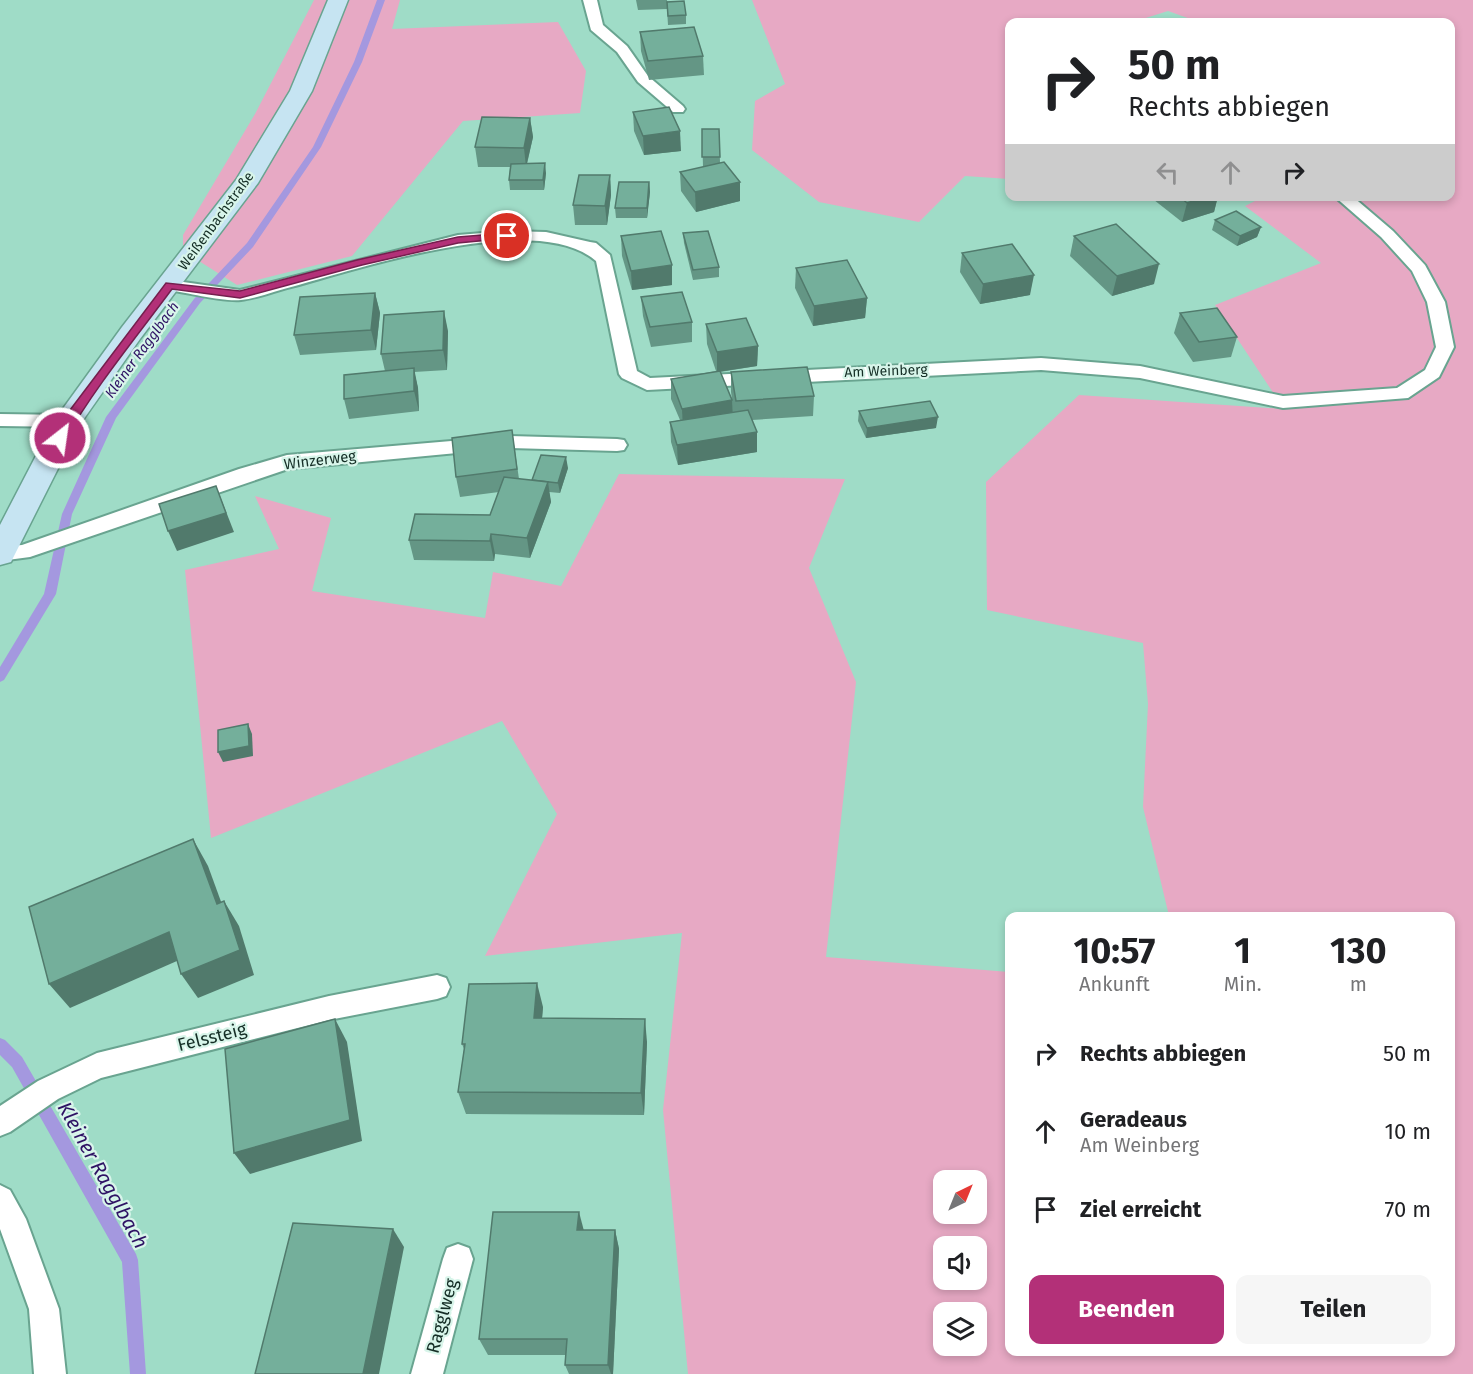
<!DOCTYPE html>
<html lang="de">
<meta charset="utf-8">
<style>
body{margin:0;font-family:"Fira Sans",sans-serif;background:#f6f6f6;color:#202124;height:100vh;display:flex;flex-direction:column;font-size:22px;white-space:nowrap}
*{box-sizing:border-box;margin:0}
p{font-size:20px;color:#757577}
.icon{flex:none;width:33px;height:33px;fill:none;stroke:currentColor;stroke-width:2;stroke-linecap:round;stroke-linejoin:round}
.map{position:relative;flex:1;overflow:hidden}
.side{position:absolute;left:1005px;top:912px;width:450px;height:444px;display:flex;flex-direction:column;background:#fff;border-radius:12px;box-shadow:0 3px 9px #0003}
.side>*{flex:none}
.banner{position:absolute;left:1005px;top:18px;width:450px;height:183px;border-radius:12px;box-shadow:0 3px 9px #0003;background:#fff;color:#202124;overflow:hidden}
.needle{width:39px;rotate:43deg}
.fabs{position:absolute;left:933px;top:1170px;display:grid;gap:12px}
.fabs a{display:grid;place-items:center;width:54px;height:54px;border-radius:12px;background:#fff;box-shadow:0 3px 9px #0003;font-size:30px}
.pin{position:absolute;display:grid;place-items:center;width:51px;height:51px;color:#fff;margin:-26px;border:3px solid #fff;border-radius:50%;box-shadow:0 2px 6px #0007}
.me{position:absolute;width:66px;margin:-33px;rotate:30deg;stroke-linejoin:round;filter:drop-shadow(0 0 4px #0008)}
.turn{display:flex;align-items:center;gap:21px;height:126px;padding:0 24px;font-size:27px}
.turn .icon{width:78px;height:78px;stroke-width:2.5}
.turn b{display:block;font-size:42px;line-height:51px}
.lanes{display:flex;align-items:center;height:57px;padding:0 24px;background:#0003;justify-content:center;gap:30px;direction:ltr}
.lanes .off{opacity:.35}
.eta{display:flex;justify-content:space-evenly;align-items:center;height:102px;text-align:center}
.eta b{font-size:36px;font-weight:700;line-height:42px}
.action{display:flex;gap:12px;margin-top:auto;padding:12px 24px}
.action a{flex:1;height:69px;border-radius:12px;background:#b33078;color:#fff;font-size:24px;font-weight:700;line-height:69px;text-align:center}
.action a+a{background:#f6f6f6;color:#202124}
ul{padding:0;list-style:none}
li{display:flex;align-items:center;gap:18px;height:78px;padding:0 24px}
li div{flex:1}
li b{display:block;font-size:22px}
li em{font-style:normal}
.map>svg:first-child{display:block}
.green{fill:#e7a9c4;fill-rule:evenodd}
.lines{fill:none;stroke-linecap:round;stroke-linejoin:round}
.stream{fill:#a498df;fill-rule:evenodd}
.lane-casing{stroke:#69a490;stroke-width:4}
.secondary-casing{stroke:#69a490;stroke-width:3}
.lane{fill:#fff;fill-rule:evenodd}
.secondary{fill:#c6e4f2;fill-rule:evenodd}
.wall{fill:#649685}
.shaded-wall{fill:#517a6c}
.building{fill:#74af9b;stroke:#517a6c;stroke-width:1.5}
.route{fill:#b33078;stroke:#741f4e;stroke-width:1.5}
.labels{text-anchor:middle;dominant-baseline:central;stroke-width:4.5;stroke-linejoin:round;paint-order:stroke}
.far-street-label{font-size:14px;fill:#152e26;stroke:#d8f5ea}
.far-water-label{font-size:14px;font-style:italic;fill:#2e1264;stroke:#d8f5ea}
.street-label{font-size:15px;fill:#152e26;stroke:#d8f5ea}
.near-street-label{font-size:18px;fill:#152e26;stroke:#d8f5ea}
.near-water-label{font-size:20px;font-style:italic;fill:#2e1264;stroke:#d8f5ea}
</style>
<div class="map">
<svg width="1473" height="1374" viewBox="0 0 1473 1374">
<rect width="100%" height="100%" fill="#9fdcc7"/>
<g class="green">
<path d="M 314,0 L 400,0 L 392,29 L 558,22 L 586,71 L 580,113 L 463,121 L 352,256 L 237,285 L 183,251 L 183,235 L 255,114 Z"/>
<path d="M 752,0 L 1473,0 L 1473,1374 L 688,1374 L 663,1110 L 682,933 L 485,956 L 557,814 L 502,721 L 211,838 L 185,570 L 279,549 L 255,496 L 331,518 L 312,591 L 485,618 L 493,572 L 561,586 L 619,474 L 845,479 L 809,568 L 856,682 L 826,957 L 1009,972 L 1010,1352 L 1450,1352 L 1450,916 L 1169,916 L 1143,807 L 1148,704 L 1143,643 L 987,610 L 986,482 L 1079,395 L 1284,409 L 1215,305 L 1321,263 L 1245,206 L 1265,196 L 1450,196 L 1450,22 L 1199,22 L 1168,11 L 1133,22 L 1010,22 L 1009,179 L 965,176 L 919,222 L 819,202 L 752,150 L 755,101 L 785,84 ZM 944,1180 L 976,1180 L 976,1214 L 944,1214 ZM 944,1246 L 976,1246 L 976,1280 L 944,1280 ZM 944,1312 L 976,1312 L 976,1346 L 944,1346 Z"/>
</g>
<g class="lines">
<g class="stream">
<path d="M 377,0 L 385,0 L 362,62 L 321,147 L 253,247 L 200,303 L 116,418 L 72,514 L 56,594 L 4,680 L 0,682 L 0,667 L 44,594 L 62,514 L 106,417 L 194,299 L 247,243 L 313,147 L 354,62 Z"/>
<path d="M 0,1038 L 5,1040 L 22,1057 L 136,1254 L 138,1260 L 146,1374 L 130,1374 L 122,1262 L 12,1067 L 0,1055 Z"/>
</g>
<g class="lane-casing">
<g id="lane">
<path d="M 583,0 L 597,0 L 603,25 L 627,46 L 648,76 L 683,106 L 685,109 L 683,112 L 673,112 L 638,82 L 617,52 L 591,30 Z"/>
<path d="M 1334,196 L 1352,196 L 1393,231 L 1425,265 L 1445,302 L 1454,347 L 1439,377 L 1408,398 L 1283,408 L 1140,378 L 1041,370 L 647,390 L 622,378 L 619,374 L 596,261 C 537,210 364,267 295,286 C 277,290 259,298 241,300 C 224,302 188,293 169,290 L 163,289 L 160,285 L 163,281 L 169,280 L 240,290 L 458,235 L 507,231 L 546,232 L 590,242 L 596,243 L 610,255 L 637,371 L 650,378 L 1041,358 L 1140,366 L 1283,396 L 1397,388 L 1425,370 L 1436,347 L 1427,302 L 1412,271 L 1381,237 Z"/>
<path d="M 0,414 L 68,415 L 75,417 L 77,421 L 75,425 L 68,427 L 0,426 Z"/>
<path d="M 510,436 L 617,439 L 624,440 L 627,445 L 624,450 L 617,451 L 510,448 L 288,469 L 30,557 L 0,561 L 0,547 L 22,545 L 239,469 L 287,455 Z"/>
<path d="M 437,975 L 446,978 L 450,987 L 446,996 L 437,999 L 329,1020 L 101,1078 L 58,1099 L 10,1132 L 0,1136 L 0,1106 L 38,1081 L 97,1053 L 329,996 Z"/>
<path d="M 0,1185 L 10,1190 L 26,1219 L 59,1309 L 66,1374 L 34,1374 L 29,1309 L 0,1229 Z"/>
<path d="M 458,1244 L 469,1248 L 473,1259 L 443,1374 L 411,1374 L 443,1259 L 447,1248 Z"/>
</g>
</g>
<g class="secondary-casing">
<path id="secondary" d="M 328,0 L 348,0 L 312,91 L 258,183 L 140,339 L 81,423 L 15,554 L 11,562 L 0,565 L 0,525 L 54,421 L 122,327 L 236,180 L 290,91 Z"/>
</g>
<use href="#lane" class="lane"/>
<use href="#secondary" class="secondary"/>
</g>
<g class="wall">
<path d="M 636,0 L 667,0 L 667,1 L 686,15 L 686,24 L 668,25 L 667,9 L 638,10 Z"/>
<path d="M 640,32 L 703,56 L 704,75 L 649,80 L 641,51 Z"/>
<path d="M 633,112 L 681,151 L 644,155 L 634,131 Z"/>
<path d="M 530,118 L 533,137 L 527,164 L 546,173 L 544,190 L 510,190 L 509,180 L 510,167 L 478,167 L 475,147 Z"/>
<path d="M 702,129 L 719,129 L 720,163 L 740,182 L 740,201 L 696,212 L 681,191 L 680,172 L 703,167 Z"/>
<path d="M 610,175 L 611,195 L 607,225 L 575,225 L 573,205 Z"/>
<path d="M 649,182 L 650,192 L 647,218 L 616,218 L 615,208 Z"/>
<path d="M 1149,196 L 1218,196 L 1214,212 L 1182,222 Z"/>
<path d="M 1215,220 L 1261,227 L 1257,237 L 1237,246 L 1212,230 Z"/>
<path d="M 683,233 L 719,267 L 719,277 L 693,280 L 684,243 Z"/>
<path d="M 621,236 L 672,265 L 672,285 L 632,290 L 622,256 Z"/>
<path d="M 1074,236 L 1154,284 L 1112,296 L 1070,256 Z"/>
<path d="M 962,253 L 1030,295 L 980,304 L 960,272 Z"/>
<path d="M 796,268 L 867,298 L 865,318 L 813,326 L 795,288 Z"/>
<path d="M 375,293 L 380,313 L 376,350 L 300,355 L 294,335 Z"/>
<path d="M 641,297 L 692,322 L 692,342 L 651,347 L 643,316 Z"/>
<path d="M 1180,313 L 1237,337 L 1231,357 L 1193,362 L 1174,333 Z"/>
<path d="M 706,324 L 758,346 L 757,366 L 720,372 L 732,399 L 731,392 L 731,372 L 814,396 L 813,416 L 752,420 L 757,452 L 678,465 L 671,442 L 670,422 L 680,420 L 671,399 L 671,379 L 716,371 L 707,344 Z"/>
<path d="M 448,331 L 447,370 L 414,372 L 418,388 L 419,411 L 349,419 L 344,399 L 385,371 L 381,354 Z"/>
<path d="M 859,411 L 936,428 L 866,438 L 858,421 Z"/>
<path d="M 512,430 L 519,479 L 532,480 L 568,468 L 560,493 L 549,492 L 551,502 L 530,558 L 495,554 L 494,561 L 414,560 L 409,540 L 490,515 L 499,492 L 460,497 L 456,477 Z"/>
<path d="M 543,1007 L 542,1018 L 647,1042 L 644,1115 L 466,1114 L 458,1092 L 464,1049 L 462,1044 Z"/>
<path d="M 583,1230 L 615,1230 L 619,1249 L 613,1374 L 569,1374 L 565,1365 L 566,1355 L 488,1355 L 479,1339 Z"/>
</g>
<g class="shaded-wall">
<path d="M 530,118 L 533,137 L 526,167 L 524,148 Z"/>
<path d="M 680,131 L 681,151 L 644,155 L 643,136 Z"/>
<path d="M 545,163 L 546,173 L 544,190 L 543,180 Z"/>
<path d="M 610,175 L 611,195 L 607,225 L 605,206 Z"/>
<path d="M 649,182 L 650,192 L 647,218 L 647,208 Z"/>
<path d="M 740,182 L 740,201 L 696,212 L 695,192 Z"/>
<path d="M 1207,196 L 1218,196 L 1214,212 L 1182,222 L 1187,203 Z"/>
<path d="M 1261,227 L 1257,237 L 1237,246 L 1240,236 Z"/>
<path d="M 1159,264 L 1154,284 L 1112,296 L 1117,276 Z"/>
<path d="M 672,265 L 672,285 L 632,290 L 631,271 Z"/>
<path d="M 1034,275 L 1030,295 L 980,304 L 983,284 Z"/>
<path d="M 375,293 L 380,313 L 376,350 L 371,330 Z"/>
<path d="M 867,298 L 865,318 L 813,326 L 814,306 Z"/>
<path d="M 444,311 L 448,331 L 447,370 L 443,350 Z"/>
<path d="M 758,346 L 757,366 L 717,372 L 717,352 Z"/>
<path d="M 414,368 L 418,388 L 419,411 L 414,391 Z"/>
<path d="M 732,400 L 733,420 L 683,429 L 682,409 Z"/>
<path d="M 938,417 L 936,428 L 866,438 L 867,428 Z"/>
<path d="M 757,432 L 757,452 L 678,465 L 677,445 Z"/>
<path d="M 566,457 L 568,468 L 560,493 L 558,483 Z"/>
<path d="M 548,482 L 551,502 L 530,558 L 527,538 Z"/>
<path d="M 216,486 L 234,532 L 177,551 L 168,531 Z"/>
<path d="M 491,534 L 495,554 L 494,561 L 490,541 Z"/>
<path d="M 248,724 L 252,734 L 253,756 L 223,762 L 218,752 Z"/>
<path d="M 193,839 L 208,866 L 231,929 L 217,904 Z"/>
<path d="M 224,901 L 239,926 L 254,975 L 198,998 L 181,974 Z"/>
<path d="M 169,932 L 186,957 L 70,1008 L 49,984 Z"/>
<path d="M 537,983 L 543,1007 L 540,1042 L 534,1018 Z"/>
<path d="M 335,1019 L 347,1042 L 362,1141 L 250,1174 L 234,1153 Z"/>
<path d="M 645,1019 L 647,1042 L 644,1115 L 641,1093 Z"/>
<path d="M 579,1212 L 584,1231 L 577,1230 Z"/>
<path d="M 393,1229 L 404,1247 L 379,1374 L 363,1374 Z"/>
<path d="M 615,1230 L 619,1249 L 613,1374 L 611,1374 L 608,1365 Z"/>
</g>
<g class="building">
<path d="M 684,1 L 686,15 L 668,16 L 667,2 Z"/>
<path d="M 694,27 L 703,56 L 648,61 L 640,32 Z"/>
<path d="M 669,107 L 680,131 L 643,136 L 633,112 Z"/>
<path d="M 482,117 L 530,118 L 524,148 L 475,147 Z"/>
<path d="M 702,129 L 719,129 L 720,157 L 702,157 Z"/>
<path d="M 724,162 L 740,182 L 695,192 L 680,172 Z"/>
<path d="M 545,163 L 543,180 L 509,180 L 511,164 Z"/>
<path d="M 579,175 L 610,175 L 605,206 L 573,205 Z"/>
<path d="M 619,182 L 649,182 L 647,208 L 615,208 Z"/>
<path d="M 1179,196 L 1207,196 L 1187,203 Z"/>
<path d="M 1236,211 L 1261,227 L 1240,236 L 1215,220 Z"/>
<path d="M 1116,224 L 1159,264 L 1117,276 L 1074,236 Z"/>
<path d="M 661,231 L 672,265 L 631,271 L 621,236 Z"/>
<path d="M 708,231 L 719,267 L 693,270 L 683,233 Z"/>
<path d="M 1012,244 L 1034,275 L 983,284 L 962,253 Z"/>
<path d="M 847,260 L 867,298 L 814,306 L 796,268 Z"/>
<path d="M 682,292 L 692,322 L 650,327 L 641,297 Z"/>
<path d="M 375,293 L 371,330 L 294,335 L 300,297 Z"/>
<path d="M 1217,308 L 1237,337 L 1199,342 L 1180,313 Z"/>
<path d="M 444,311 L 443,350 L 381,354 L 384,315 Z"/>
<path d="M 746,318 L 758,346 L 717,352 L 706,324 Z"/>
<path d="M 807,367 L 814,396 L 736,401 L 731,372 Z"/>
<path d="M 414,368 L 414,391 L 344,399 L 344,375 Z"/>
<path d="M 720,371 L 732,400 L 682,409 L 671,379 Z"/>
<path d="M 930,401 L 938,417 L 867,428 L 859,411 Z"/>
<path d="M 748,410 L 757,432 L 677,445 L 670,422 Z"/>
<path d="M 512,430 L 517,469 L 456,477 L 452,438 Z"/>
<path d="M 541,455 L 566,457 L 558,483 L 532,480 Z"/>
<path d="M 504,477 L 548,482 L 527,538 L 491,534 L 490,541 L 409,540 L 415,514 L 490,515 Z"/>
<path d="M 216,486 L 226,513 L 168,531 L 159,504 Z"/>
<path d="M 248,724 L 249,746 L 218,752 L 218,730 Z"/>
<path d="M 193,839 L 217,904 L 224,901 L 240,950 L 181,974 L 169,932 L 49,984 L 29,907 Z"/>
<path d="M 537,983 L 534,1018 L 645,1019 L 641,1093 L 458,1092 L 465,1044 L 462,1044 L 469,984 Z"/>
<path d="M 335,1019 L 350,1120 L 234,1153 L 225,1049 Z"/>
<path d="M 493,1212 L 579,1212 L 577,1230 L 615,1230 L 608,1365 L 565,1365 L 567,1339 L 479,1339 Z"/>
<path d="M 293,1223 L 393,1229 L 363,1374 L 255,1374 Z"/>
</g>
<path class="route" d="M 507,233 L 512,236 L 510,238 L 458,243 L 362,265 L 240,298 L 172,289 C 135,339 95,387 64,441 L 60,442 L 54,438 L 64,418 L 166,283 L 240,291 L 357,260 L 458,237 Z"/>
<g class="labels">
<g class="far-street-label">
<text transform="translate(216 221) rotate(-54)">Weißenbachstraße</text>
<text transform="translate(886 371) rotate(-2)">Am Weinberg</text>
</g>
<g class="far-water-label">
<text transform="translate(142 350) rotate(-54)">Kleiner Ragglbach</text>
</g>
<g class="street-label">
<text transform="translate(320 460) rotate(-7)">Winzerweg</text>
</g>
<g class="near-street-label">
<text transform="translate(212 1037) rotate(-14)">Felssteig</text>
<text transform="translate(442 1316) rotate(-75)">Ragglweg</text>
</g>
<g class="near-water-label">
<text transform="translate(103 1175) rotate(61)">Kleiner Ragglbach</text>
</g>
</g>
</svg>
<div class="fabs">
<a><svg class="needle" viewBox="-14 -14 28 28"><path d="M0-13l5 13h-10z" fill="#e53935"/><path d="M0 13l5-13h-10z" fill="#757577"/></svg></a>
<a><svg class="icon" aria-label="sound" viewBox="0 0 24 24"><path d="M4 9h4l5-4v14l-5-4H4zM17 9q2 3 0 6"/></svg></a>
<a><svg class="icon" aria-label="layers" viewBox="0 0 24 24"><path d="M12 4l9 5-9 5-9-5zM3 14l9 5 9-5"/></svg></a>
</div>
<div class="pin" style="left:507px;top:236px;background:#d93025"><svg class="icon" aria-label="arrive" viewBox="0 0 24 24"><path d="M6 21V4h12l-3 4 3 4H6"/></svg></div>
<svg class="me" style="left:60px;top:438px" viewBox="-20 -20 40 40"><circle r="17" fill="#b33078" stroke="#fff" stroke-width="3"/><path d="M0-11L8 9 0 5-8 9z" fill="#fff"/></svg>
<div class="banner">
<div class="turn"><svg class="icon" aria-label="right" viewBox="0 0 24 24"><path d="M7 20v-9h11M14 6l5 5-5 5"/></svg><div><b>50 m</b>Rechts abbiegen</div></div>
<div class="lanes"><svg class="icon off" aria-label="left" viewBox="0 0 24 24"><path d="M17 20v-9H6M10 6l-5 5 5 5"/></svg><svg class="icon off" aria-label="ahead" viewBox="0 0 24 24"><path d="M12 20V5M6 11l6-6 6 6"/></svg><svg class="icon" aria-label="right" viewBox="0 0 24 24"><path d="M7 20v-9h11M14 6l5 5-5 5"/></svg></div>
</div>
<section class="side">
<div class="eta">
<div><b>10:57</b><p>Ankunft</p></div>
<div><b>1</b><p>Min.</p></div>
<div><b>130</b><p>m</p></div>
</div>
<ul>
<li><svg class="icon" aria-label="right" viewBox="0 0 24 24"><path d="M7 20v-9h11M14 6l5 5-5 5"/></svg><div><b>Rechts abbiegen</b></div><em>50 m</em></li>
<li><svg class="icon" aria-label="ahead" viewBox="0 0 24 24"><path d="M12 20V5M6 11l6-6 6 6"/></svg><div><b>Geradeaus</b><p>Am Weinberg</p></div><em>10 m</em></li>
<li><svg class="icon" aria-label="arrive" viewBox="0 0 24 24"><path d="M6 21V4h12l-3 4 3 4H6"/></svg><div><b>Ziel erreicht</b></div><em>70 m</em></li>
</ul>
<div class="action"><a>Beenden</a><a>Teilen</a></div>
</section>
</div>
